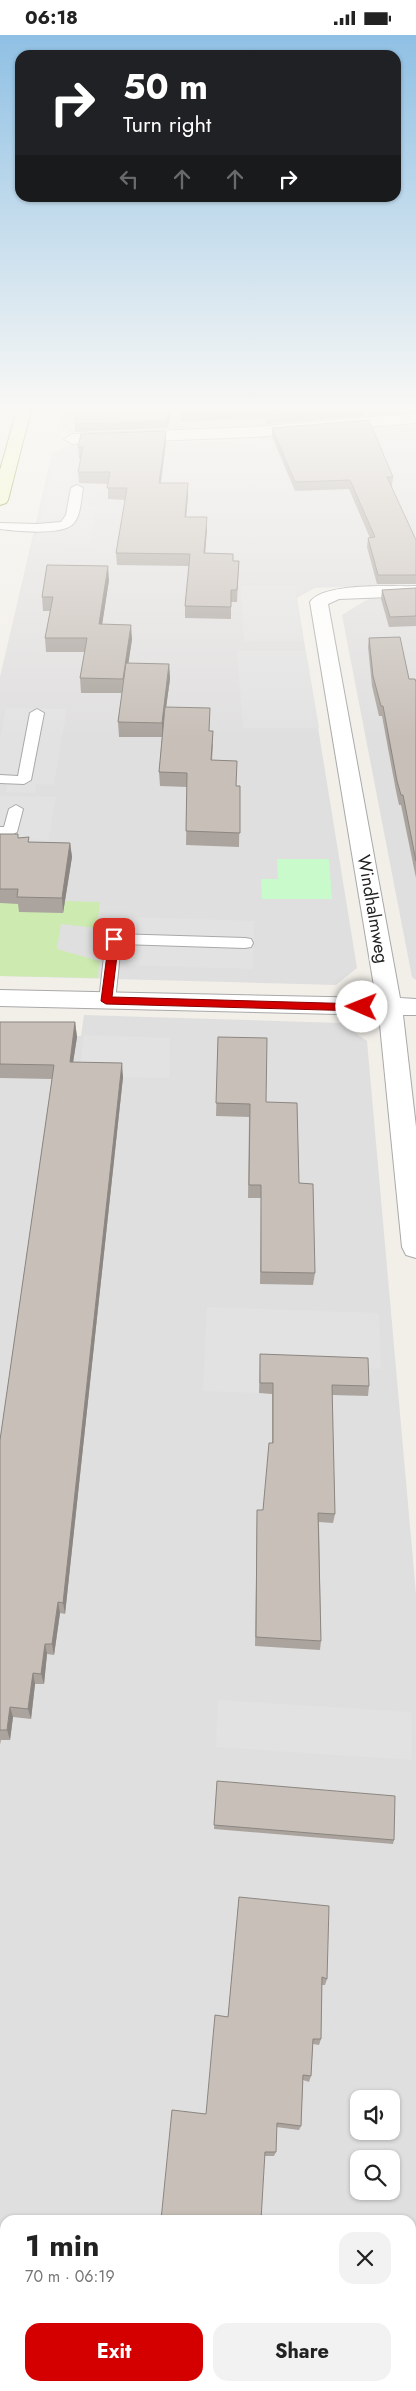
<!DOCTYPE html>
<meta charset="utf-8">
<style>
body{margin:0;font-family:Jost,sans-serif;background:#f2f2f2;color:#222;height:100vh;display:flex;flex-direction:column;font-size:19px;white-space:nowrap}
*{box-sizing:border-box;margin:0}
p{font-size:16px;color:#767676}
.icon{flex:none;width:28px;height:28px;fill:none;stroke:currentColor;stroke-width:2;stroke-linecap:round;stroke-linejoin:round}
.map{position:relative;flex:1;overflow:hidden}
.details{position:absolute;left:0px;top:2180px;width:416px;height:176px;display:flex;flex-direction:column;background:#fff;border-radius:15px 15px 0 0;box-shadow:0 1px 4px #0004}
.details>*{flex:none}
.top-card{position:absolute;left:15px;top:15px;width:386px;height:152px;border-radius:15px;box-shadow:0 1px 4px #0004;background:#202124;color:#fff;overflow:hidden}
.tools{position:absolute;left:350px;top:2055px;display:grid;gap:10px}
.tools a{display:grid;place-items:center;width:50px;height:50px;border-radius:10px;background:#fff;box-shadow:0 1px 4px #0004;font-size:25px}
.pin{position:absolute;display:grid;place-items:center;width:42px;height:42px;color:#fff;margin:-21px;border-radius:10px;box-shadow:0 2px 8px #0006}
.me{position:absolute;width:55px;margin:-28px;rotate:271deg;stroke-linejoin:round;filter:drop-shadow(0 0 4px #0008)}
.turn{display:flex;align-items:center;gap:18px;height:105px;padding:0 25px;font-size:22px}
.turn .icon{width:65px;height:65px;stroke-width:2.5}
.turn b{display:block;font-size:35px;line-height:42px}
.lanes{display:flex;align-items:center;height:48px;padding:0 25px;background:#0003;justify-content:center;gap:25px;direction:ltr}
.lanes .off{opacity:.35}
.round{display:grid;place-items:center;flex:none;width:52px;height:52px;border-radius:15px;background:#f2f2f2}
.overview{display:flex;align-items:center;justify-content:space-between;height:85px;padding:0 25px}
h1{font-size:30px;font-weight:700;line-height:38px}
.action{display:flex;gap:10px;margin-top:auto;padding:10px 25px}
.action a{flex:1;height:58px;border-radius:15px;background:#d40000;color:#fff;font-size:20px;font-weight:700;line-height:58px;text-align:center}
.action a+a{background:#f2f2f2;color:#222}
.status{display:flex;justify-content:space-between;align-items:center;height:35px;padding:0 25px;background:#fff;direction:ltr}
.status svg{height:14px;fill:currentColor}
.map>svg:first-child{display:block}
.residential{fill:#e0dfdf;fill-rule:evenodd}
.grass{fill:#cdebb0}
.park{fill:#c8facc}
.parking{fill:#e2e2e2}
.lines{fill:none;stroke-linecap:round;stroke-linejoin:round}
.lane-casing{stroke:#a9a9a9;stroke-width:2}
.street-casing{stroke:#a9a9a9;stroke-width:2}
.secondary-casing{stroke:#707d05;stroke-width:2}
.lane{fill:#fff;fill-rule:evenodd}
.street{fill:#fff;fill-rule:evenodd}
.secondary{fill:#f7fabf;fill-rule:evenodd}
.wall{fill:#aba49e}
.shaded-wall{fill:#8b8681}
.building{fill:#c7bfb8;stroke:#8b8681}
.route{fill:#d40000;stroke:#8a0000}
.labels{text-anchor:middle;dominant-baseline:central;stroke-width:4;stroke-linejoin:round;paint-order:stroke}
.street-label{font-size:18px;fill:#222;stroke:#fff}
</style>
<div class="status"><b>06:18</b><svg viewBox="0 0 49 12"><path d="M0 12V9h3v3zM5 12V6h3v6zM10 12V3h3v9zM15 12V0h3v12zM26 1h20v11H26zM47 4h2v5h-2z"/></svg></div>
<div class="map">
<svg width="416" height="2356" viewBox="0 0 416 2356">
<rect width="100%" height="100%" fill="#f2efe9"/>
<g class="residential">
<path d="M 62,375 L 416,375 L 416,378 L 255,391 L 70,397 L 59,391 Z"/>
<path d="M 416,390 L 416,549 L 315,553 L 297,563 L 357,933 L 336,950 L 0,941 L 0,642 L 52,418 L 68,411 L 259,405 L 259,402 Z"/>
<path d="M 416,562 L 416,945 L 412,942 L 342,580 L 368,564 Z"/>
<path d="M 84,980 L 341,988 L 367,1006 L 416,1559 L 416,2356 L 0,2356 L 0,1001 L 81,1001 ZM 359,2064 L 391,2064 L 391,2096 L 359,2096 ZM 359,2124 L 391,2124 L 391,2156 L 359,2156 ZM 5,2185 L 411,2185 L 411,2351 L 5,2351 Z"/>
</g>
<path class="grass" d="M 65,866 L 100,867 L 97,893 L 61,889 L 57,914 L 99,926 L 98,943 L 0,941 L 0,868 Z"/>
<path class="park" d="M 277,824 L 329,824 L 332,864 L 262,864 L 261,844 L 278,844 Z"/>
<g class="parking">
<path d="M 52,430 L 73,430 L 71,454 L 90,455 L 88,470 L 96,471 L 90,510 L 35,508 Z"/>
<path d="M 241,551 L 295,551 L 303,606 L 244,606 Z"/>
<path d="M 237,616 L 306,616 L 319,693 L 243,693 Z"/>
<path d="M 6,673 L 67,674 L 54,750 L 36,749 L 35,758 L 6,757 L 7,748 L 0,748 L 0,703 Z"/>
<path d="M 0,761 L 56,762 L 48,805 L 0,803 Z"/>
<path d="M 132,882 L 254,886 L 253,934 L 127,930 Z"/>
<path d="M 84,1000 L 170,1003 L 169,1043 L 79,1041 Z"/>
<path d="M 207,1272 L 379,1278 L 381,1334 L 260,1329 L 259,1358 L 203,1356 Z"/>
<path d="M 218,1665 L 411,1677 L 412,1725 L 216,1712 Z"/>
</g>
<g class="lines">
<g class="lane-casing">
<g id="lane">
<path d="M 77,450 L 83,453 C 81,464 81,479 74,488 C 64,501 16,496 0,494 L 0,488 L 37,489 L 61,487 L 66,480 L 71,453 Z"/>
<path d="M 37,674 L 44,678 L 31,745 L 24,749 L 0,748 L 0,740 L 18,741 L 30,678 Z"/>
<path d="M 16,770 L 23,774 L 17,797 L 10,801 L 0,800 L 0,792 L 4,792 L 9,774 Z"/>
<path d="M 114,899 L 245,903 L 251,904 L 253,908 L 251,912 L 245,913 L 121,909 L 115,966 L 113,970 L 101,970 L 99,966 L 106,904 L 108,900 Z"/>
</g>
</g>
<g class="street-casing">
<g id="street">
<path d="M 416,378 L 416,388 L 255,402 L 72,409 L 64,404 L 72,399 L 255,392 Z"/>
<path d="M 416,551 L 416,561 L 339,564 L 328,569 L 400,963 L 416,964 L 416,980 L 403,980 L 416,1092 L 416,1223 L 406,1220 L 402,1212 L 379,980 L 0,971 L 0,955 L 376,963 L 310,567 C 324,547 392,552 416,551 Z"/>
</g>
</g>
<g class="secondary-casing">
<path id="secondary" d="M 17,375 L 31,375 L 8,465 L 6,468 L 0,470 L 0,435 Z"/>
</g>
<use href="#lane" class="lane"/>
<use href="#street" class="street"/>
<use href="#secondary" class="secondary"/>
</g>
<g class="wall">
<path d="M 78,375 L 170,375 L 168,393 L 75,397 L 75,389 Z"/>
<path d="M 181,375 L 364,375 L 363,381 L 266,389 L 264,384 L 181,386 Z"/>
<path d="M 272,393 L 393,442 L 392,451 L 391,451 L 416,505 L 416,549 L 377,549 L 367,512 L 368,503 L 370,503 L 349,454 L 295,456 L 272,402 Z"/>
<path d="M 166,396 L 166,407 L 161,448 L 188,448 L 188,460 L 186,482 L 207,494 L 205,518 L 233,526 L 239,526 L 237,567 L 231,567 L 231,584 L 185,583 L 185,571 L 189,531 L 117,530 L 116,518 L 125,465 L 108,464 L 108,449 L 79,448 L 78,437 L 81,424 L 79,424 L 78,412 Z"/>
<path d="M 109,545 L 102,589 L 132,604 L 128,629 L 169,629 L 170,644 L 166,672 L 209,696 L 213,710 L 212,726 L 236,751 L 240,751 L 239,812 L 186,810 L 187,752 L 160,751 L 159,737 L 162,702 L 119,702 L 118,687 L 122,658 L 81,658 L 80,643 L 85,617 L 46,617 L 45,603 L 50,576 L 43,576 L 42,562 Z"/>
<path d="M 416,553 L 416,591 L 389,592 L 381,564 L 382,555 Z"/>
<path d="M 369,603 L 409,644 L 416,647 L 416,843 L 401,770 L 399,770 L 396,756 L 382,681 L 379,681 L 372,651 L 368,612 Z"/>
<path d="M 0,799 L 19,803 L 30,807 L 70,808 L 72,822 L 63,878 L 19,877 L 18,869 L 0,868 Z"/>
<path d="M 0,987 L 75,987 L 77,1002 L 73,1027 L 123,1042 L 65,1579 L 60,1578 L 54,1620 L 47,1619 L 44,1649 L 35,1649 L 31,1684 L 13,1682 L 10,1705 L 1,1705 L 0,1710 L 0,1405 L 52,1044 L 0,1043 Z"/>
<path d="M 218,1002 L 266,1067 L 299,1148 L 315,1238 L 313,1250 L 260,1249 L 261,1163 L 248,1163 L 249,1082 L 216,1081 Z"/>
<path d="M 260,1319 L 369,1351 L 368,1361 L 332,1360 L 335,1479 L 333,1488 L 319,1487 L 321,1606 L 320,1615 L 255,1611 L 257,1475 L 263,1475 L 272,1408 L 272,1359 L 259,1358 Z"/>
<path d="M 217,1746 L 394,1805 L 393,1809 L 214,1794 Z"/>
<path d="M 239,1862 L 327,1944 L 325,1950 L 322,1950 L 321,2004 L 319,2010 L 313,2009 L 311,2041 L 309,2047 L 303,2045 L 301,2091 L 299,2095 L 276,2092 L 276,2117 L 274,2121 L 265,2121 L 206,2079 L 228,1982 Z"/>
</g>
<g class="shaded-wall">
<path d="M 169,375 L 170,375 L 168,393 L 167,386 Z"/>
<path d="M 166,396 L 166,407 L 159,459 L 159,448 Z"/>
<path d="M 188,448 L 188,460 L 185,494 L 185,482 Z"/>
<path d="M 207,482 L 207,494 L 204,530 L 204,518 Z"/>
<path d="M 108,531 L 109,545 L 100,603 L 99,589 Z"/>
<path d="M 131,590 L 132,604 L 124,658 L 123,644 Z"/>
<path d="M 169,629 L 170,644 L 162,702 L 162,688 Z"/>
<path d="M 70,808 L 72,822 L 63,878 L 62,863 Z"/>
<path d="M 75,987 L 77,1002 L 71,1041 L 70,1027 Z"/>
<path d="M 122,1028 L 123,1042 L 65,1579 L 63,1568 Z"/>
<path d="M 58,1567 L 60,1578 L 54,1620 L 52,1609 Z"/>
<path d="M 45,1609 L 47,1619 L 44,1649 L 41,1639 Z"/>
<path d="M 33,1638 L 35,1649 L 31,1684 L 28,1674 Z"/>
<path d="M 10,1672 L 13,1682 L 10,1705 L 7,1695 Z"/>
</g>
<g class="building">
<path d="M 78,375 L 169,375 L 167,386 L 75,389 Z"/>
<path d="M 181,375 L 342,375 L 266,381 L 264,376 L 181,378 Z"/>
<path d="M 369,385 L 393,442 L 387,442 L 416,505 L 416,540 L 378,540 L 368,503 L 375,502 L 350,445 L 295,447 L 272,393 Z"/>
<path d="M 166,396 L 159,448 L 188,448 L 185,482 L 207,482 L 204,518 L 233,519 L 233,526 L 239,526 L 237,555 L 231,555 L 231,572 L 185,571 L 190,519 L 116,518 L 127,453 L 107,453 L 110,437 L 78,437 L 83,412 L 78,412 L 81,399 Z"/>
<path d="M 47,530 L 108,531 L 99,589 L 131,590 L 123,644 L 80,643 L 87,603 L 45,603 L 53,562 L 42,562 Z"/>
<path d="M 416,553 L 416,581 L 390,582 L 382,555 Z"/>
<path d="M 400,602 L 409,644 L 415,644 L 416,647 L 416,826 L 403,760 L 401,760 L 397,746 L 383,671 L 381,671 L 373,641 L 369,603 Z"/>
<path d="M 126,628 L 169,629 L 162,688 L 118,687 Z"/>
<path d="M 165,672 L 210,673 L 209,696 L 213,696 L 211,725 L 237,726 L 236,751 L 240,751 L 240,798 L 186,796 L 187,738 L 159,737 Z"/>
<path d="M 0,799 L 18,799 L 18,803 L 29,802 L 28,807 L 70,808 L 62,863 L 17,862 L 18,854 L 0,854 Z"/>
<path d="M 0,987 L 75,987 L 70,1027 L 122,1028 L 63,1568 L 58,1567 L 52,1609 L 45,1609 L 41,1639 L 33,1638 L 28,1674 L 10,1672 L 7,1695 L 0,1695 L 0,1405 L 54,1030 L 0,1029 Z"/>
<path d="M 218,1002 L 267,1003 L 266,1067 L 297,1068 L 299,1148 L 313,1149 L 315,1238 L 261,1237 L 261,1150 L 249,1150 L 250,1069 L 216,1068 Z"/>
<path d="M 260,1319 L 368,1323 L 369,1351 L 332,1350 L 335,1479 L 318,1478 L 321,1606 L 256,1602 L 257,1475 L 263,1475 L 269,1408 L 273,1408 L 273,1348 L 260,1348 Z"/>
<path d="M 217,1746 L 395,1761 L 394,1805 L 214,1790 Z"/>
<path d="M 239,1862 L 329,1871 L 327,1944 L 322,1942 L 321,2004 L 313,2004 L 311,2041 L 303,2040 L 301,2091 L 277,2088 L 276,2117 L 265,2117 L 261,2185 L 161,2185 L 172,2075 L 206,2079 L 215,1980 L 228,1982 Z"/>
<rect x="20" y="2351" width="174" height="5"/>
</g>
<linearGradient id="sky" x2="0" y2="1"><stop stop-color="#8fc0e4"/><stop offset="0.53" stop-color="#f9f8f5"/><stop offset="1" stop-color="#f9f8f5" stop-opacity="0"/></linearGradient>
<rect width="416" height="704" fill="url(#sky)"/>
<path class="route" d="M 114,901 L 119,904 L 112,962 L 362,969 L 367,972 L 362,976 L 106,969 L 101,966 L 109,904 Z"/>
<g class="labels">
<g class="street-label">
<text transform="translate(373 874) rotate(80)">Windhalmweg</text>
</g>
</g>
</svg>
<div class="tools">
<a><svg class="icon" aria-label="sound" viewBox="0 0 24 24"><path d="M4 9h4l5-4v14l-5-4H4zM17 9q2 3 0 6"/></svg></a>
<a><svg class="icon" aria-label="search" viewBox="0 0 24 24"><circle cx="10" cy="10" r="6"/><path d="M15 15l6 6"/></svg></a>
</div>
<div class="pin" style="left:114px;top:904px;background:#d93025"><svg class="icon" aria-label="arrive" viewBox="0 0 24 24"><path d="M6 21V4h12l-3 4 3 4H6"/></svg></div>
<svg class="me" style="left:362px;top:972px" viewBox="-20 -20 40 40"><circle r="19" fill="#fff"/><path d="M0-13L10 11 0 6-10 11z" fill="#d40000"/></svg>
<div class="top-card">
<div class="turn"><svg class="icon" aria-label="right" viewBox="0 0 24 24"><path d="M7 20v-9h11M14 6l5 5-5 5"/></svg><div><b>50 m</b>Turn right</div></div>
<div class="lanes"><svg class="icon off" aria-label="left" viewBox="0 0 24 24"><path d="M17 20v-9H6M10 6l-5 5 5 5"/></svg><svg class="icon off" aria-label="ahead" viewBox="0 0 24 24"><path d="M12 20V5M6 11l6-6 6 6"/></svg><svg class="icon off" aria-label="ahead" viewBox="0 0 24 24"><path d="M12 20V5M6 11l6-6 6 6"/></svg><svg class="icon" aria-label="right" viewBox="0 0 24 24"><path d="M7 20v-9h11M14 6l5 5-5 5"/></svg></div>
</div>
<section class="details">
<div class="overview"><div><h1>1 min</h1><p>70 m · 06:19</p></div><a class="round"><svg class="icon" aria-label="close" viewBox="0 0 24 24"><path d="M6 6l12 12M18 6L6 18"/></svg></a></div>
<div class="action"><a>Exit</a><a>Share</a></div>
</section>
</div>
